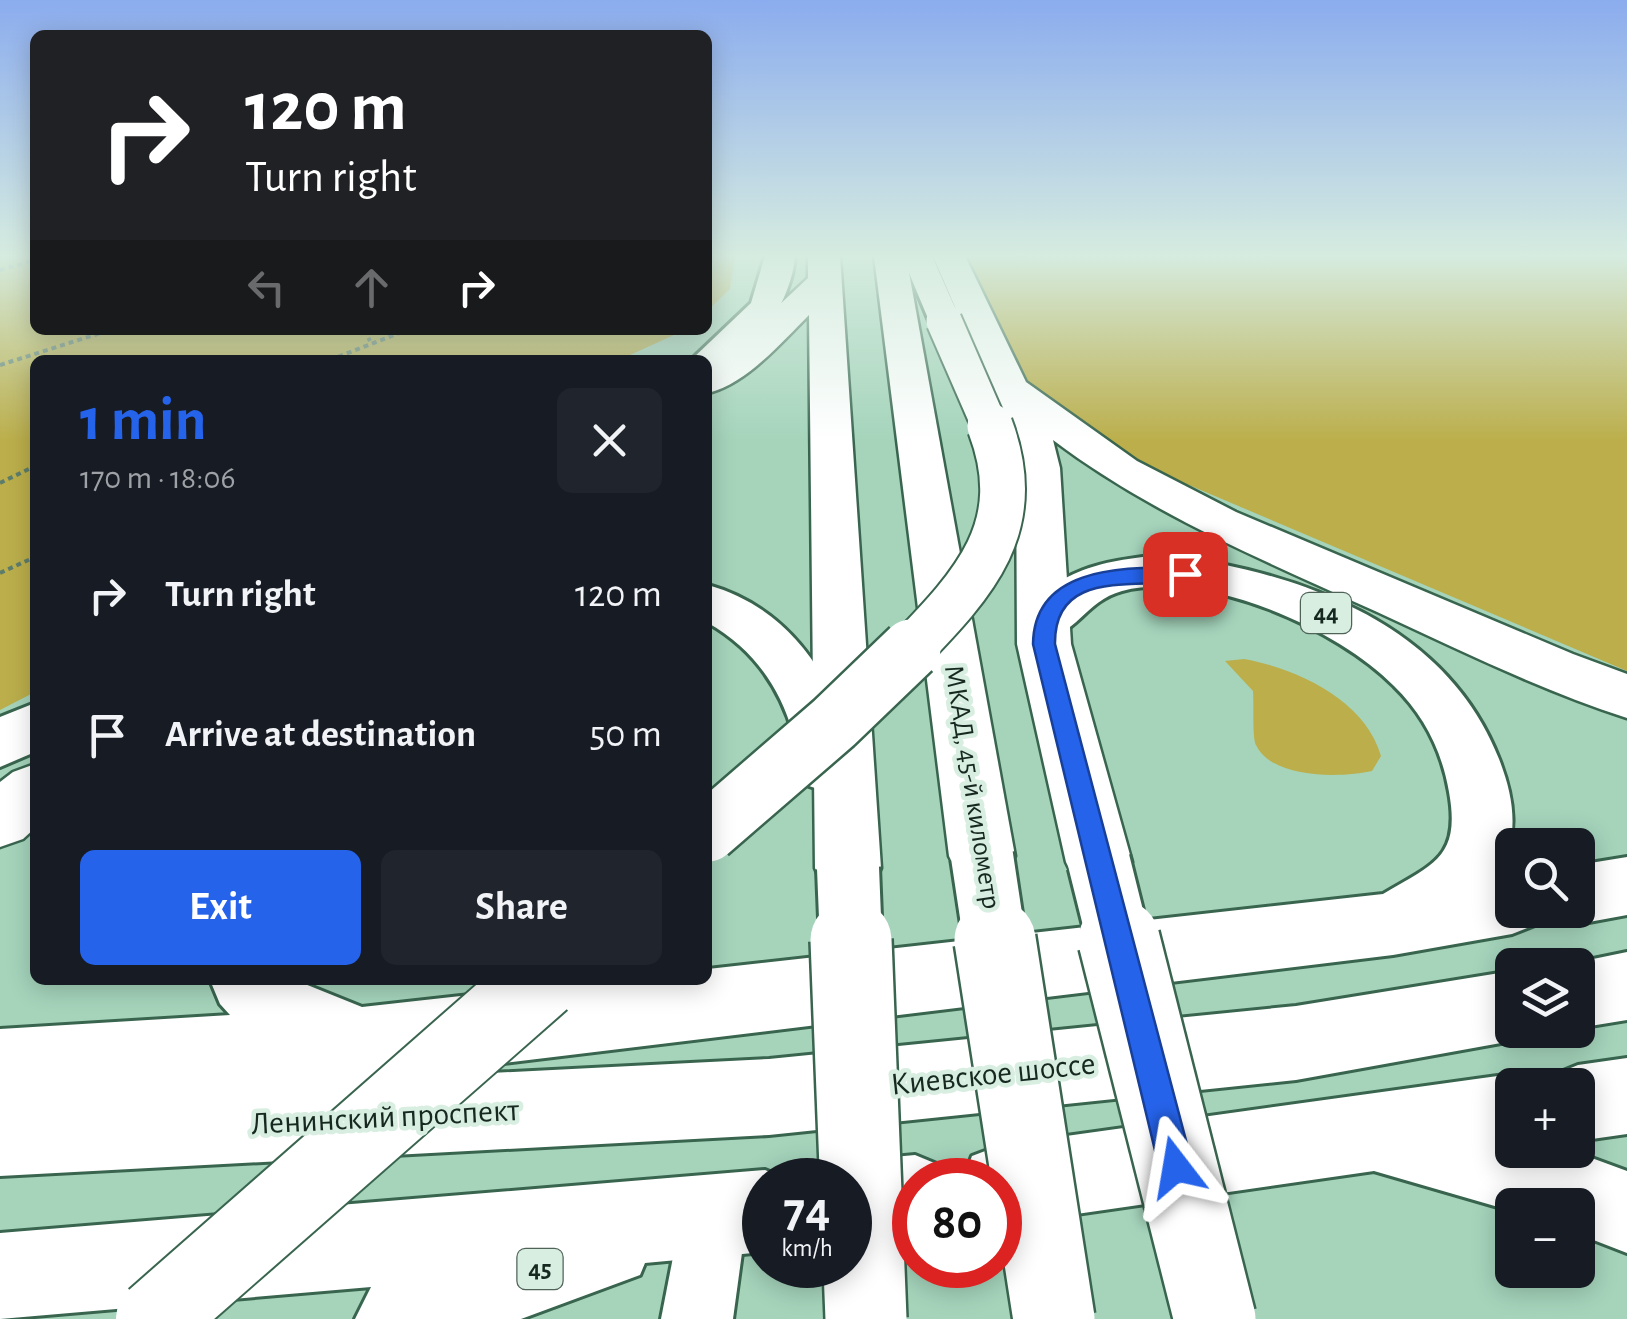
<!DOCTYPE html>
<meta charset="utf-8">
<style>
body{margin:0;font-family:"Alegreya Sans",sans-serif;background:#20242c;color:#f1f3f6;height:100vh;display:flex;flex-direction:column;font-size:38px;white-space:nowrap}
*{box-sizing:border-box;margin:0}
p{font-size:32px;color:#9ea1a6}
.icon{flex:none;width:55px;height:55px;fill:none;stroke:currentColor;stroke-width:2;stroke-linecap:round;stroke-linejoin:round}
.map{position:relative;flex:1;overflow:hidden}
.details{position:absolute;left:30px;top:355px;width:682px;height:630px;display:flex;flex-direction:column;background:#171b24;border-radius:15px;box-shadow:0 5px 25px #0003}
.details>*{flex:none}
.banner{position:absolute;left:30px;top:30px;width:682px;height:305px;border-radius:15px;box-shadow:0 5px 25px #0003;background:#202124;color:#fff;overflow:hidden}
.controls{position:absolute;left:1495px;top:828px;display:grid;gap:20px}
.controls a{display:grid;place-items:center;width:100px;height:100px;border-radius:15px;background:#171b24;box-shadow:0 5px 25px #0003;font-size:50px}
.speed{position:absolute;left:742px;top:1158px;display:flex;gap:20px;font-size:50px;font-weight:700;text-align:center}
.speed>*{display:grid;place-content:center;width:130px;height:130px;border-radius:50%;background:#171b24;box-shadow:0 5px 25px #0003;line-height:1}
.speed small{font-size:25px;font-weight:400}
.speed .limit{border:15px solid #d22;background:#fff;color:#111}
.pin{position:absolute;display:grid;place-items:center;width:85px;height:85px;color:#fff;margin:-42px;border-radius:20px;box-shadow:0 5px 15px #0006}
.me{position:absolute;width:110px;margin:-55px;rotate:346deg;stroke-linejoin:round;filter:drop-shadow(0 0 8px #0008)}
.turn{display:flex;align-items:center;gap:35px;height:210px;padding:0 50px;font-size:45px}
.turn .icon{width:130px;height:130px;stroke-width:2.5}
.turn b{display:block;font-size:70px;line-height:85px}
.lanes{display:flex;align-items:center;height:95px;padding:0 50px;background:#0003;justify-content:center;gap:50px;direction:ltr}
.lanes .off{opacity:.35}
.round{display:grid;place-items:center;flex:none;width:105px;height:105px;border-radius:15px;background:#20242c}
.head{display:flex;align-items:center;justify-content:space-between;height:170px;padding:0 50px}
h1{font-size:60px;font-weight:600;line-height:75px;color:#2563eb}
.primary-button{display:flex;gap:20px;margin-top:auto;padding:20px 50px}
.primary-button a{flex:1;height:115px;border-radius:15px;background:#2563eb;color:#fff;font-size:40px;font-weight:600;line-height:115px;text-align:center}
.primary-button a+a{background:#20242c;color:#f1f3f6}
ul{padding:0;list-style:none}
li{display:flex;align-items:center;gap:30px;height:140px;padding:0 50px}
li div{flex:1}
li b{display:block;font-size:38px}
li em{font-style:normal}
.map>svg:first-child{display:block}
.green{fill:#bbae4b}
.lines{fill:none;stroke-linecap:round;stroke-linejoin:round}
.minor-casing{stroke:#39654f;stroke-width:6}
.major-casing{stroke:#39654f;stroke-width:6}
.highway-casing{stroke:#39654f;stroke-width:5}
.path{stroke:#5d7d6c;stroke-width:4;stroke-dasharray:5 4;stroke-linecap:butt}
.minor{fill:#fff;fill-rule:evenodd}
.major{fill:#fff;fill-rule:evenodd}
.highway{fill:#fff;fill-rule:evenodd}
.major-bridge-far3-casing{stroke:#39654f;stroke-width:39;stroke-linecap:butt}
.major-bridge-far2-casing{stroke:#39654f;stroke-width:49;stroke-linecap:butt}
.major-bridge-far1-casing{stroke:#39654f;stroke-width:64;stroke-linecap:butt}
.major-bridge-casing{stroke:#39654f;stroke-width:82;stroke-linecap:butt}
.highway-bridge-far1-casing{stroke:#39654f;stroke-width:68;stroke-linecap:butt}
.highway-bridge-casing{stroke:#39654f;stroke-width:86;stroke-linecap:butt}
.major-bridge-far3{stroke:#fff;stroke-width:35}
.major-bridge-far2{stroke:#fff;stroke-width:45}
.major-bridge-far1{stroke:#fff;stroke-width:59}
.major-bridge{stroke:#fff;stroke-width:78}
.highway-bridge-far1{stroke:#fff;stroke-width:62}
.highway-bridge{stroke:#fff;stroke-width:81}
.route{fill:#2563eb;stroke:#184099;stroke-width:2.5}
.labels{text-anchor:middle;dominant-baseline:central;stroke-width:9;stroke-linejoin:round;paint-order:stroke}
.shield{fill:#d7eee1;stroke:#506359;stroke-width:2.5}
.shield-label{font-size:25px;font-weight:bold;fill:#16281f}
.street-label{font-size:28px;fill:#16281f;stroke:#d7eee1}
.near-street-label{font-size:32px;fill:#16281f;stroke:#d7eee1}
</style>
<div class="map">
<svg width="1627" height="1319" viewBox="0 0 1627 1319">
<rect width="100%" height="100%" fill="#a5d4bb"/>
<g class="green">
<path d="M 0,256 L 35,256 L 35,330 L 685,330 L 619,360 L 35,360 L 35,692 L 0,710 Z"/>
<path d="M 708,256 L 735,256 L 730,289 L 708,310 Z"/>
<path d="M 962,256 L 1627,256 L 1627,671 L 1163,474 L 1083,429 L 1034,390 L 1001,340 Z"/>
<path d="M 1244,659 C 1298,669 1365,700 1381,756 L 1372,771 C 1341,778 1272,779 1256,745 C 1252,738 1254,703 1253,691 L 1225,661 Z"/>
</g>
<g class="lines">
<g class="minor-casing">
<path id="minor" d="M 714,1183 L 738,1192 L 747,1216 L 733,1319 L 661,1319 L 681,1216 L 690,1192 Z"/>
</g>
<g class="major-casing">
<g id="major">
<path d="M 765,256 L 795,256 C 792,300 753,363 708,373 L 708,360 L 691,360 L 751,303 Z"/>
<path d="M 902,256 L 932,256 L 961,321 L 956,328 L 944,331 L 932,328 Z"/>
<path d="M 1166,555 C 1299,572 1446,623 1499,759 C 1515,800 1519,836 1499,876 L 1512,874 L 1512,910 L 1542,910 L 1535,925 L 1512,934 L 1393,955 L 372,1079 L 769,1059 L 1296,1006 L 1512,971 L 1512,1030 L 1537,1031 L 1512,1041 L 1296,1080 L 769,1135 L 0,1176 L 0,1029 L 230,1015 L 220,1004 L 210,980 L 295,980 L 362,1007 L 606,980 L 708,980 L 708,969 L 1383,894 C 1433,864 1461,858 1449,792 C 1442,751 1424,715 1394,686 C 1337,628 1204,569 1122,591 C 1080,602 1072,649 1026,636 L 1019,623 C 1051,569 1108,559 1166,555 Z"/>
<path d="M 708,585 C 796,610 838,686 859,769 L 851,786 L 830,793 L 809,786 C 800,768 798,751 793,733 C 779,685 752,648 708,623 Z"/>
<path d="M 35,703 L 35,752 L 0,767 L 0,717 Z"/>
<path d="M 1627,857 L 1627,915 L 1578,924 L 1555,915 L 1553,910 L 1578,910 L 1578,865 Z"/>
<path d="M 1627,952 L 1627,1020 L 1578,1028 L 1578,965 L 1564,965 Z"/>
<path d="M 1627,1058 L 1627,1134 L 1578,1141 L 1578,1085 L 1547,1085 L 1551,1076 L 1578,1065 Z"/>
<path d="M 1512,1074 L 1539,1085 L 1512,1085 L 1512,1150 L 1570,1150 L 1627,1171 L 1627,1253 L 1578,1234 L 1578,1205 L 1512,1205 L 1512,1211 L 1374,1171 L 1001,1225 L 1000,1180 L 963,1180 L 972,1156 L 1001,1145 Z"/>
<path d="M 915,1155 L 944,1167 L 949,1180 L 915,1180 L 915,1237 L 850,1243 L 850,1180 L 818,1180 L 821,1173 L 850,1161 Z"/>
<path d="M 765,1170 L 789,1180 L 765,1180 L 765,1252 L 645,1263 L 640,1275 L 521,1319 L 355,1319 L 371,1287 L 0,1319 L 0,1233 Z"/>
</g>
</g>
<g class="highway-casing">
<g id="highway">
<path d="M 808,256 L 840,256 L 881,868 L 872,889 L 848,898 L 824,889 L 815,868 L 809,315 C 781,343 746,384 708,393 L 708,363 L 747,335 L 808,278 Z"/>
<path d="M 874,256 L 906,256 L 1015,856 L 1005,877 L 982,885 L 959,877 L 949,856 Z"/>
<path d="M 933,256 L 965,256 L 1026,382 L 1137,461 L 1236,512 L 1573,654 L 1627,674 L 1627,718 C 1540,690 1458,649 1375,611 C 1263,560 1151,514 1053,440 L 1060,468 L 1071,644 L 1132,862 L 1122,883 L 1099,891 L 1076,883 L 1066,862 L 1017,644 L 1016,468 L 1009,433 Z"/>
<path d="M 35,764 L 35,828 L 23,839 L 0,847 L 0,782 L 13,772 Z"/>
</g>
</g>
<g class="path">
<path d="M 0,270 L 35,260"/>
<path d="M 364,330 L 370,341"/>
<path d="M 330,360 L 407,330"/>
<path d="M 0,365 L 110,330"/>
<path d="M 0,483 L 35,466"/>
<path d="M 0,573 L 35,557"/>
</g>
<use href="#minor" class="minor"/>
<use href="#major" class="major"/>
<use href="#highway" class="highway"/>
<g class="major-bridge-far3-casing">
<path id="major-bridge-far3" d="M 944,321 L 991,429"/>
</g>
<g class="major-bridge-far2-casing">
<path id="major-bridge-far2" d="M 908,652 C 975,583 1028,526 990,426"/>
</g>
<g class="major-bridge-far1-casing">
<path id="major-bridge-far1" d="M 708,832 L 834,723 L 911,649"/>
</g>
<g class="major-bridge-casing">
<path id="major-bridge" d="M 155,1319 L 541,980"/>
</g>
<g class="highway-bridge-far1-casing">
<g id="highway-bridge-far1">
<path d="M 982,856 L 995,942"/>
<path d="M 1099,862 L 1119,942"/>
<path d="M 848,868 L 851,942"/>
</g>
</g>
<g class="highway-bridge-casing">
<g id="highway-bridge">
<path d="M 851,940 L 866,1319"/>
<path d="M 995,940 L 1054,1319"/>
<path d="M 1119,940 L 1215,1319"/>
</g>
</g>
<use href="#major-bridge-far3" class="major-bridge-far3"/>
<use href="#major-bridge-far2" class="major-bridge-far2"/>
<use href="#major-bridge-far1" class="major-bridge-far1"/>
<use href="#major-bridge" class="major-bridge"/>
<use href="#highway-bridge-far1" class="highway-bridge-far1"/>
<use href="#highway-bridge" class="highway-bridge"/>
</g>
<linearGradient id="sky" x2="0" y2="1"><stop stop-color="#8bacee"/><stop offset="0.58" stop-color="#d6ece0"/><stop offset="1" stop-color="#d6ece0" stop-opacity="0"/></linearGradient>
<rect width="1627" height="441" fill="url(#sky)"/>
<path class="route" d="M 1185,567 L 1196,574 L 1193,579 C 1144,592 1054,564 1055,644 L 1193,1167 L 1188,1179 L 1176,1184 L 1164,1179 L 1159,1167 L 1033,644 C 1034,564 1128,568 1185,567 Z"/>
<g class="labels">
<g class="shield">
<rect x="1301" y="593" width="50" height="40" rx="8"/>
<rect x="517.5" y="1249" width="45" height="40" rx="8"/>
</g>
<g class="shield-label">
<text x="1326" y="613">44</text>
<text x="540" y="1269">45</text>
</g>
<g class="street-label">
<text transform="translate(972 787) rotate(81)">МКАД, 45-й километр</text>
</g>
<g class="near-street-label">
<text transform="translate(993 1074) rotate(-6)">Киевское шоссе</text>
<text transform="translate(385 1117) rotate(-3)">Ленинский проспект</text>
</g>
</g>
</svg>
<div class="controls">
<a><svg class="icon" aria-label="search" viewBox="0 0 24 24"><circle cx="10" cy="10" r="6"/><path d="M15 15l6 6"/></svg></a>
<a><svg class="icon" aria-label="layers" viewBox="0 0 24 24"><path d="M12 4l9 5-9 5-9-5zM3 14l9 5 9-5"/></svg></a>
<a>+</a>
<a>−</a>
</div>
<div class="speed"><div>74<small>km/h</small></div><div class="limit">80</div></div>
<div class="pin" style="left:1185px;top:574px;background:#d93025"><svg class="icon" aria-label="arrive" viewBox="0 0 24 24"><path d="M6 21V4h12l-3 4 3 4H6"/></svg></div>
<svg class="me" style="left:1176px;top:1167px" viewBox="-20 -20 40 40"><path d="M0-17L14 15 0 8-14 15z" fill="#2563eb" stroke="#fff" stroke-width="4"/></svg>
<div class="banner">
<div class="turn"><svg class="icon" aria-label="right" viewBox="0 0 24 24"><path d="M7 20v-9h11M14 6l5 5-5 5"/></svg><div><b>120 m</b>Turn right</div></div>
<div class="lanes"><svg class="icon off" aria-label="left" viewBox="0 0 24 24"><path d="M17 20v-9H6M10 6l-5 5 5 5"/></svg><svg class="icon off" aria-label="ahead" viewBox="0 0 24 24"><path d="M12 20V5M6 11l6-6 6 6"/></svg><svg class="icon" aria-label="right" viewBox="0 0 24 24"><path d="M7 20v-9h11M14 6l5 5-5 5"/></svg></div>
</div>
<section class="details">
<div class="head"><div><h1>1 min</h1><p>170 m · 18:06</p></div><a class="round"><svg class="icon" aria-label="close" viewBox="0 0 24 24"><path d="M6 6l12 12M18 6L6 18"/></svg></a></div>
<ul>
<li><svg class="icon" aria-label="right" viewBox="0 0 24 24"><path d="M7 20v-9h11M14 6l5 5-5 5"/></svg><div><b>Turn right</b></div><em>120 m</em></li>
<li><svg class="icon" aria-label="arrive" viewBox="0 0 24 24"><path d="M6 21V4h12l-3 4 3 4H6"/></svg><div><b>Arrive at destination</b></div><em>50 m</em></li>
</ul>
<div class="primary-button"><a>Exit</a><a>Share</a></div>
</section>
</div>
